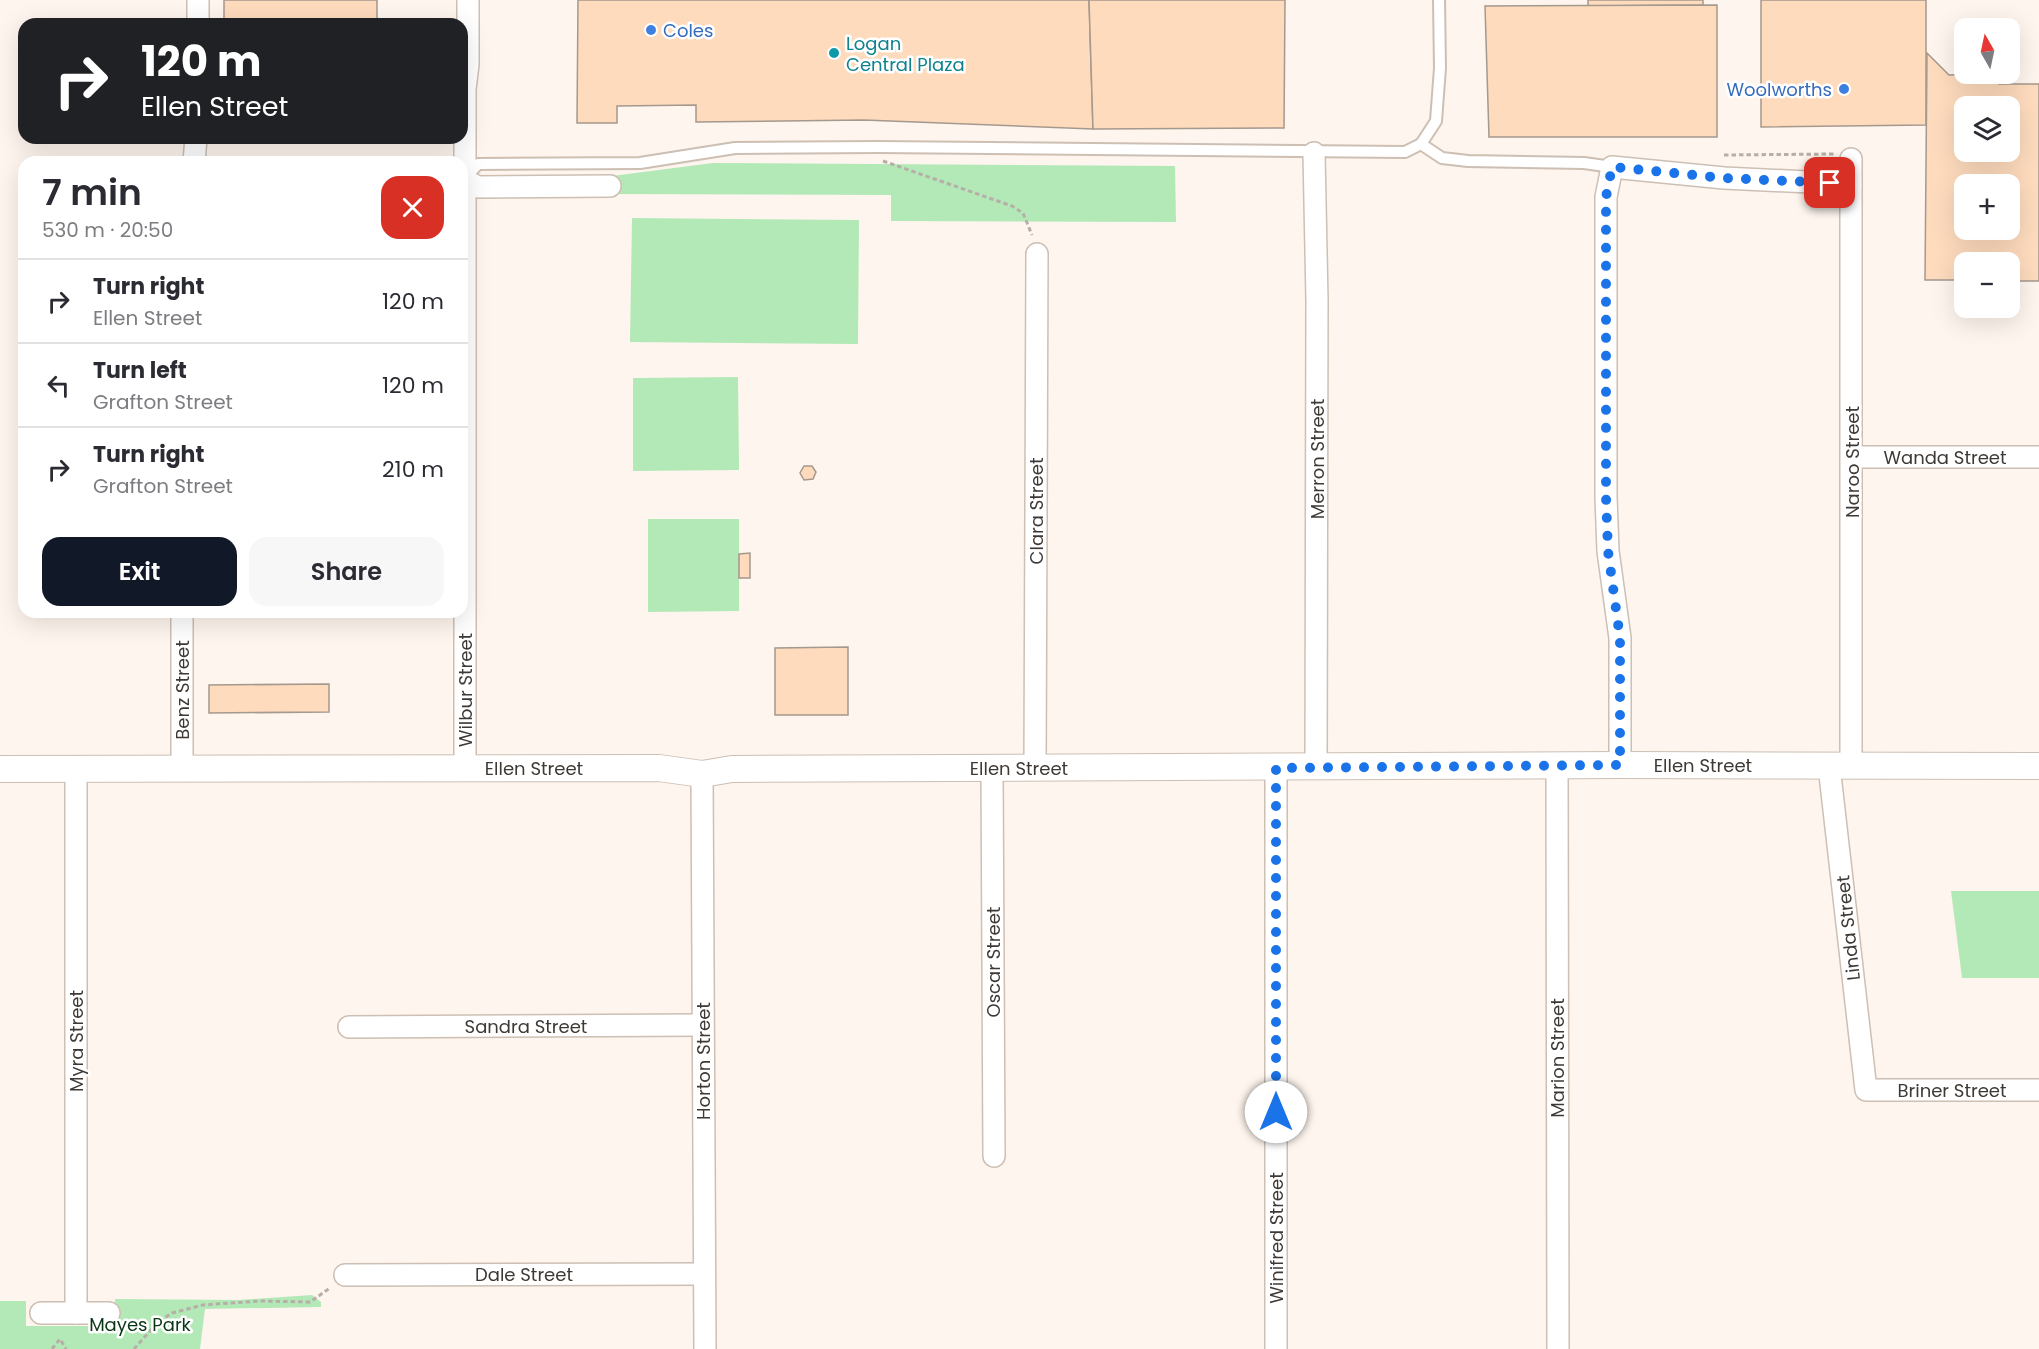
<!DOCTYPE html>
<meta charset="utf-8">
<style>
body{margin:0;font-family:Poppins,sans-serif;background:#f7f7f7;color:#2b2b33;height:100vh;display:flex;flex-direction:column;font-size:22px;white-space:nowrap}
*{box-sizing:border-box;margin:0}
p{font-size:20px;color:#7c7c81}
.icon{flex:none;width:33px;height:33px;fill:none;stroke:currentColor;stroke-width:2;stroke-linecap:round;stroke-linejoin:round}
.map{position:relative;flex:1;overflow:hidden}
.side{position:absolute;left:18px;top:156px;width:450px;height:462px;display:flex;flex-direction:column;background:#fff;border-radius:18px;box-shadow:0 6px 24px #0002}
.side>*{flex:none}
.guide{position:absolute;left:18px;top:18px;width:450px;height:126px;border-radius:18px;box-shadow:0 6px 24px #0002;background:#202124;color:#fff;overflow:hidden}
.needle{width:39px;rotate:351deg}
.controls{position:absolute;left:1954px;top:18px;display:grid;gap:12px}
.controls a{display:grid;place-items:center;width:66px;height:66px;border-radius:12px;background:#fff;box-shadow:0 6px 24px #0002;font-size:30px}
.pin{position:absolute;display:grid;place-items:center;width:51px;height:51px;color:#fff;margin:-26px;border-radius:12px;box-shadow:0 3px 9px #0006}
.me{position:absolute;width:66px;margin:-33px;rotate:0deg;stroke-linejoin:round;filter:drop-shadow(0 0 4px #0008)}
.turn{display:flex;align-items:center;gap:21px;height:126px;padding:0 24px;font-size:27px}
.turn .icon{width:78px;height:78px;stroke-width:2.5}
.turn b{display:block;font-size:42px;line-height:51px}
.round{display:grid;place-items:center;flex:none;width:63px;height:63px;border-radius:18px;background:#f7f7f7}
.summary{display:flex;align-items:center;justify-content:space-between;height:102px;padding:0 24px}
h1{font-size:36px;font-weight:600;line-height:45px}
.action{display:flex;gap:12px;margin-top:auto;padding:12px 24px}
.action a{flex:1;height:69px;border-radius:18px;background:#111827;color:#fff;font-size:24px;font-weight:600;line-height:69px;text-align:center}
.action a+a{background:#f7f7f7;color:#2b2b33}
ul{padding:0;list-style:none}
li{display:flex;align-items:center;gap:18px;height:84px;padding:0 24px;border-top:2px solid #e1e1e2}
li div{flex:1}
li b{display:block;font-size:22px}
li em{font-style:normal}
.map>svg:first-child{display:block}
.green{fill:#b2e9b7}
.building{fill:#fedbbd;stroke:#a5988d;stroke-width:1.5;fill-rule:evenodd}
.lines{fill:none;stroke-linecap:round;stroke-linejoin:round}
.service-casing{stroke:#cdbfb3;stroke-width:14}
.minor-casing{stroke:#cdbfb3;stroke-width:24}
.tertiary-casing{stroke:#cdbfb3;stroke-width:28}
.path{stroke:#b6afa8;stroke-width:3;stroke-dasharray:4.5 3;stroke-linecap:butt}
.service{stroke:#fff;stroke-width:10}
.minor{stroke:#fff;stroke-width:21}
.tertiary{stroke:#fff;stroke-width:26}
.route{stroke:#1a73e8;stroke-width:10;stroke-dasharray:0 18}
.shop-dot{fill:#3f7fe0;stroke:#fff;stroke-width:2}
.culture-dot{fill:#0f9aa8;stroke:#fff;stroke-width:2}
.labels{text-anchor:middle;dominant-baseline:central;stroke-width:5;stroke-linejoin:round;paint-order:stroke}
.shop-label{font-size:18px;fill:#366cbe;stroke:#fff;text-anchor:start}
.culture-label{font-size:18px;fill:#0d838f;stroke:#fff;text-anchor:start}
.street-label{font-size:18px;fill:#3e3934;stroke:#fff}
.park-label{font-size:18px;fill:#0b3514;stroke:#fff}
</style>
<div class="map">
<svg width="2039" height="1349" viewBox="0 0 2039 1349">
<rect width="100%" height="100%" fill="#fef5ee"/>
<g class="green">
<path d="M 713,163 L 1175,166 L 1176,222 L 891,221 L 891,195 L 612,194 L 612,176 Z"/>
<path d="M 632,218 L 859,220 L 858,344 L 630,342 Z"/>
<path d="M 738,377 L 739,470 L 633,471 L 633,378 Z"/>
<path d="M 648,519 L 739,519 L 739,611 L 648,612 Z"/>
<path d="M 1951,891 L 2039,891 L 2039,978 L 1962,978 Z"/>
<path d="M 312,1295 L 321,1302 L 321,1307 L 205,1309 L 200,1349 L 0,1349 L 0,1301 L 26,1301 L 26,1326 L 114,1326 L 115,1299 L 239,1300 Z"/>
</g>
<g class="building">
<rect x="224" y="0" width="153" height="24"/>
<path d="M 578,0 L 1089,0 L 1093,129 L 864,120 L 696,122 L 696,105 L 617,106 L 617,123 L 577,123 Z"/>
<path d="M 1089,0 L 1285,0 L 1284,128 L 1093,129 Z"/>
<path d="M 1588,0 L 1703,0 L 1703,5 L 1588,6 Z"/>
<path d="M 1761,0 L 1926,0 L 1926,125 L 1761,127 Z"/>
<path d="M 1717,5 L 1717,137 L 1489,137 L 1485,6 Z"/>
<path d="M 1927,53 L 1949,75 L 1981,74 L 1999,84 L 2039,84 L 2039,281 L 2010,281 L 2010,262 L 1965,262 L 1965,280 L 1925,280 ZM 1965,106 L 2010,106 L 2010,152 L 1965,152 ZM 1965,184 L 2010,184 L 2010,230 L 1965,230 Z"/>
<path d="M 804,466 L 812,466 L 816,472 L 813,479 L 804,480 L 800,473 Z"/>
<path d="M 750,553 L 750,578 L 739,578 L 739,554 Z"/>
<path d="M 848,647 L 848,715 L 775,715 L 775,648 Z"/>
<path d="M 329,684 L 329,712 L 209,713 L 209,685 Z"/>
</g>
<g class="lines">
<g class="service-casing">
<g id="service">
<path d="M 1421,144 L 1442,158 L 1468,161 L 1584,163 L 1612,167"/>
<path d="M 467,176 L 478,164 L 640,163 L 735,148 L 877,147 L 1405,152 L 1421,144 L 1436,121 L 1440,68 L 1439,0"/>
</g>
</g>
<g class="minor-casing">
<g id="minor">
<path d="M 198,0 L 198,24"/>
<path d="M 1314,153 L 1317,300 L 1316,766"/>
<path d="M 1851,159 L 1851,766"/>
<path d="M 194,162 L 196,138"/>
<path d="M 462,179 L 478,187 L 610,186"/>
<path d="M 1852,457 L 2039,457"/>
<path d="M 1620,765 L 1620,638 L 1608,551 L 1606,497 L 1606,197 L 1612,167 L 1724,178 L 1851,184"/>
<path d="M 1557,766 L 1558,1349"/>
<path d="M 1829,766 L 1866,1090 L 2039,1090"/>
<path d="M 182,768 L 182,612"/>
<path d="M 465,768 L 465,89 L 468,64 L 468,0"/>
<path d="M 992,768 L 994,1156"/>
<path d="M 1035,768 L 1037,254"/>
<path d="M 1276,768 L 1276,1349"/>
<path d="M 76,769 L 76,1313"/>
<path d="M 702,774 L 705,1349"/>
<path d="M 349,1027 L 702,1025"/>
<path d="M 345,1275 L 704,1274"/>
<path d="M 41,1313 L 109,1313"/>
</g>
</g>
<g class="tertiary-casing">
<path id="tertiary" d="M 0,769 L 659,768 L 702,774 L 732,769 L 1620,765 L 2039,766"/>
</g>
<g class="path">
<path d="M 1724,155 L 1834,154"/>
<path d="M 883,161 L 1012,206 L 1023,213 L 1032,235"/>
<path d="M 52,1349 L 60,1339 L 66,1349"/>
<path d="M 134,1349 L 157,1323 L 172,1313 L 203,1305 L 260,1301 L 310,1302 L 330,1288"/>
</g>
<use href="#service" class="service"/>
<use href="#minor" class="minor"/>
<use href="#tertiary" class="tertiary"/>
</g>
<g class="lines">
<path class="route" d="M 1276,1112 L 1276,768 L 1620,765 L 1620,638 L 1608,551 L 1606,497 L 1606,197 L 1612,167 L 1724,178 L 1830,183"/>
</g>
<g class="shop-dot">
<circle cx="651" cy="30" r="6"/>
<circle cx="1844" cy="89" r="6"/>
</g>
<circle class="culture-dot" cx="834" cy="53" r="6"/>
<g class="labels">
<g class="shop-label">
<text x="663" y="30">Coles</text>
<text x="1832" y="89" text-anchor="end">Woolworths</text>
</g>
<g class="culture-label">
<text x="846" y="43">Logan<tspan x="846" dy="21">Central Plaza</tspan></text>
</g>
<g class="street-label">
<text x="1945" y="457">Wanda Street</text>
<text transform="translate(1317 459) rotate(-90)">Merron Street</text>
<text transform="translate(1852 462) rotate(-90)">Naroo Street</text>
<text transform="translate(1036 511) rotate(-90)">Clara Street</text>
<text transform="translate(182 690) rotate(-90)">Benz Street</text>
<text transform="translate(465 690) rotate(-90)">Wilbur Street</text>
<text x="1703" y="765">Ellen Street</text>
<text x="534" y="768">Ellen Street</text>
<text x="1019" y="768">Ellen Street</text>
<text transform="translate(1848 928) rotate(-96)">Linda Street</text>
<text transform="translate(993 962) rotate(-90)">Oscar Street</text>
<text x="526" y="1026">Sandra Street</text>
<text transform="translate(76 1041) rotate(-90)">Myra Street</text>
<text transform="translate(1557 1058) rotate(-90)">Marion Street</text>
<text transform="translate(703 1061) rotate(-90)">Horton Street</text>
<text x="1952" y="1090">Briner Street</text>
<text transform="translate(1276 1238) rotate(-90)">Winifred Street</text>
<text x="524" y="1274">Dale Street</text>
</g>
<g class="park-label">
<text x="140" y="1324">Mayes Park</text>
</g>
</g>
</svg>
<div class="controls">
<a><svg class="needle" viewBox="-14 -14 28 28"><path d="M0-13l5 13h-10z" fill="#e53935"/><path d="M0 13l5-13h-10z" fill="#7c7c81"/></svg></a>
<a><svg class="icon" aria-label="layers" viewBox="0 0 24 24"><path d="M12 4l9 5-9 5-9-5zM3 14l9 5 9-5"/></svg></a>
<a>+</a>
<a>−</a>
</div>
<div class="pin" style="left:1830px;top:183px;background:#d93025"><svg class="icon" aria-label="arrive" viewBox="0 0 24 24"><path d="M6 21V4h12l-3 4 3 4H6"/></svg></div>
<svg class="me" style="left:1276px;top:1112px" viewBox="-20 -20 40 40"><circle r="19" fill="#fff"/><path d="M0-13L10 11 0 6-10 11z" fill="#1a73e8"/></svg>
<div class="guide">
<div class="turn"><svg class="icon" aria-label="right" viewBox="0 0 24 24"><path d="M7 20v-9h11M14 6l5 5-5 5"/></svg><div><b>120 m</b>Ellen Street</div></div>
</div>
<section class="side">
<div class="summary"><div><h1>7 min</h1><p>530 m · 20:50</p></div><a class="round" style="background:#d93025;color:#fff"><svg class="icon" aria-label="close" viewBox="0 0 24 24"><path d="M6 6l12 12M18 6L6 18"/></svg></a></div>
<ul>
<li><svg class="icon" aria-label="right" viewBox="0 0 24 24"><path d="M7 20v-9h11M14 6l5 5-5 5"/></svg><div><b>Turn right</b><p>Ellen Street</p></div><em>120 m</em></li>
<li><svg class="icon" aria-label="left" viewBox="0 0 24 24"><path d="M17 20v-9H6M10 6l-5 5 5 5"/></svg><div><b>Turn left</b><p>Grafton Street</p></div><em>120 m</em></li>
<li><svg class="icon" aria-label="right" viewBox="0 0 24 24"><path d="M7 20v-9h11M14 6l5 5-5 5"/></svg><div><b>Turn right</b><p>Grafton Street</p></div><em>210 m</em></li>
</ul>
<div class="action"><a>Exit</a><a>Share</a></div>
</section>
</div>
